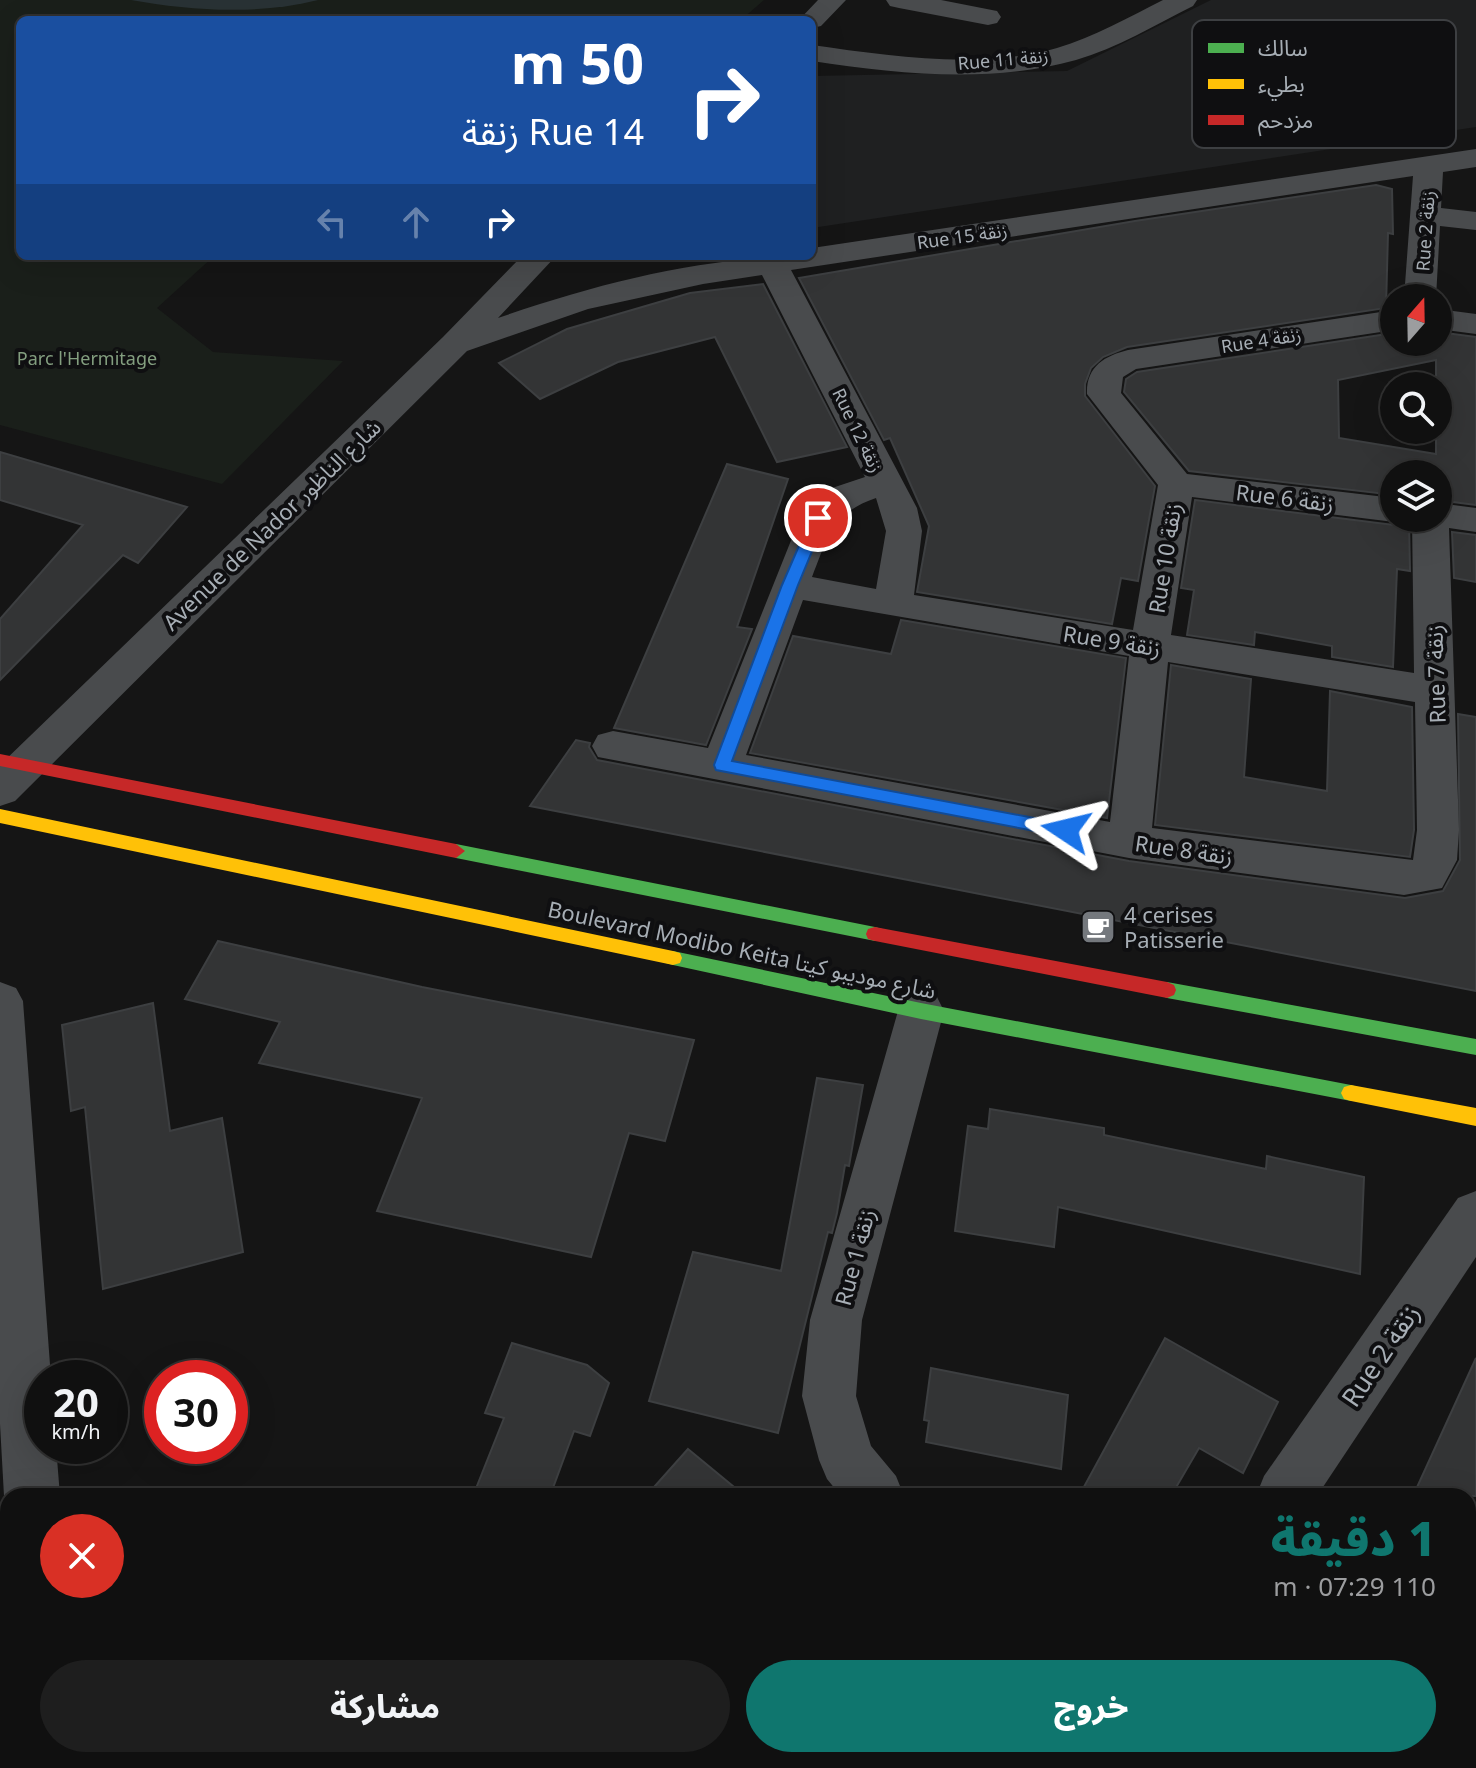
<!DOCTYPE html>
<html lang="ar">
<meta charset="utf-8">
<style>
body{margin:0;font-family:"Noto Sans","Noto Sans Arabic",sans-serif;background:#1e1e1e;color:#f1f3f6;direction:rtl;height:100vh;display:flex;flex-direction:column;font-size:30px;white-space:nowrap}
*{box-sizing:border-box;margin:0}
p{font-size:26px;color:#9c9d9f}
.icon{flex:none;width:44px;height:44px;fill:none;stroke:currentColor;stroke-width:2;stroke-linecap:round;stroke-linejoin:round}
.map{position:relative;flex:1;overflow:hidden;direction:ltr}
.details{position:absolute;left:0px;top:1488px;width:1476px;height:280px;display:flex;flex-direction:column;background:#101010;border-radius:24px 24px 0 0;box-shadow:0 8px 32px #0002,0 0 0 2px #303030;direction:rtl}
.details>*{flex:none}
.banner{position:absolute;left:16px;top:16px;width:800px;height:244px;border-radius:12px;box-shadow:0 8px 32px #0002,0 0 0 2px #303030;direction:rtl;background:#1a4fa0;color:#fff;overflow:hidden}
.needle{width:52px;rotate:20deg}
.fabs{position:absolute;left:1380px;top:284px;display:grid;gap:16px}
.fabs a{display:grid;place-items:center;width:72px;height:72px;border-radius:50%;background:#101010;box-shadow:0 8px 32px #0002,0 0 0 2px #303030;font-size:40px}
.speed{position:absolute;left:24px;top:1360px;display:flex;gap:16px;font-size:40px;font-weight:700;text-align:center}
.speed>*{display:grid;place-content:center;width:104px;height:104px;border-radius:50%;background:#101010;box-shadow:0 8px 32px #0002,0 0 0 2px #303030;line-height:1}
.speed small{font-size:20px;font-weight:400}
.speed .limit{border:12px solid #d22;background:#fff;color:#111}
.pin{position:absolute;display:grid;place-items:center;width:68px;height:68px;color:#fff;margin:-34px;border:4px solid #fff;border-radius:50%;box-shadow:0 2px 8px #0007}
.me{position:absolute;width:88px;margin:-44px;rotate:280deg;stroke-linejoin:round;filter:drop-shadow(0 0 6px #0008)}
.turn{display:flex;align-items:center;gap:28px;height:168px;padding:0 40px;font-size:36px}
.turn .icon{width:104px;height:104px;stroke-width:2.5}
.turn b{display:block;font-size:56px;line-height:68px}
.lanes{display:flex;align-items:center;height:76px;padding:0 40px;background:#0003;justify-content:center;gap:40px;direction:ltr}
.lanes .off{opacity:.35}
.round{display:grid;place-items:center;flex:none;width:84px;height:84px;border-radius:42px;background:#1e1e1e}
.headline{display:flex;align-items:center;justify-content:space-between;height:136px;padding:0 40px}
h1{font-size:48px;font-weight:800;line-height:60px;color:#0f766e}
.primary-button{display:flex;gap:16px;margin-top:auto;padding:16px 40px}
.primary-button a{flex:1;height:92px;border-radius:48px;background:#0f766e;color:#fff;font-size:32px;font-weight:800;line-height:92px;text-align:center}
.primary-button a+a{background:#1e1e1e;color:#f1f3f6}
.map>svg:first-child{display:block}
.built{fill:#1f2021}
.green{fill:#1a1f1a}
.water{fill:#293235}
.building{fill:#333435;stroke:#3d3f41;stroke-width:2;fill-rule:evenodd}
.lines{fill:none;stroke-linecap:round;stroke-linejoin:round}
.street{fill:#494b4d;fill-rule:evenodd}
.fast{fill:#4caf50;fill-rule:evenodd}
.slow{fill:#ffc107;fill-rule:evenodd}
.jam{fill:#c62828;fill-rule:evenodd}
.route{fill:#1a73e8;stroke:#114b97;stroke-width:2}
.labels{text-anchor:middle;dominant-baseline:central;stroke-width:8;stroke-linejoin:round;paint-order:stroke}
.far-street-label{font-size:18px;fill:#a7aeb5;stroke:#0f0f11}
.far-park-label{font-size:18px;fill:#839e7f;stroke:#0f0f11}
.street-label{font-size:22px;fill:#a7aeb5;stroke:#0f0f11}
.poi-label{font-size:22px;fill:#a7aeb5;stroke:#0f0f11;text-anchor:start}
.near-street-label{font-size:26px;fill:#a7aeb5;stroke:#0f0f11}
.key{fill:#0f0f11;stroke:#3d3f42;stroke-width:2}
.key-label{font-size:22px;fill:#a7aeb5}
</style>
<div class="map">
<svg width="1476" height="1768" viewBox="0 0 1476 1768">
<rect width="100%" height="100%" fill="#151515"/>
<path class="built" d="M 1211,0 L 1476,0 L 1476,127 L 812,228 L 812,76 L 1067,71 Z"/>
<path class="green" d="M 0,0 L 764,0 L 741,20 L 20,20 L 20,256 L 214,256 L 157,308 L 213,352 L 343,361 L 222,484 L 0,425 Z"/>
<path class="water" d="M 131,0 L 318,0 C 259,15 191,11 131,0 Z"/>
<g class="building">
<path d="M 1376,185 L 1392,189 L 1393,234 L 1388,233 L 1386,308 L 1127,347 L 1103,357 L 1091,368 L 1085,384 L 1085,396 L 1155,486 L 1138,581 L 1121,578 L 1112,624 L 917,592 L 929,526 L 890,438 L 884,440 L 799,278 L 1135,221 Z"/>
<path d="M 763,284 L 847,447 L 777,462 L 715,337 L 618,362 L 540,399 L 499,363 L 567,329 L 690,293 Z"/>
<path d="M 1438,332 L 1476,337 L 1476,505 L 1438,500 L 1438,474 L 1394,474 L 1394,495 L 1189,471 L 1124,392 L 1126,379 L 1137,372 L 1394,333 L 1394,342 L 1438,342 ZM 1436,360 L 1436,454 L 1339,438 L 1338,380 Z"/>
<path d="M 0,452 L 187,507 L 138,563 L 123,555 L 0,680 L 0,619 L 83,525 L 0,500 Z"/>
<path d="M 727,464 L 788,479 L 737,627 L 752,629 L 706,745 L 614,728 Z"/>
<path d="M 1195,500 L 1394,525 L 1409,520 L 1410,571 L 1397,569 L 1393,667 L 1332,657 L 1332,646 L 1255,632 L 1254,645 L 1187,635 L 1194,590 L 1181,588 Z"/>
<path d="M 1452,532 L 1476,535 L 1476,582 L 1454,578 Z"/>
<path d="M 901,620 L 1126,658 L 1107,818 L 750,753 L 793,636 L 891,654 Z"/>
<path d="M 1171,665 L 1251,679 L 1244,777 L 1327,791 L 1330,691 L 1412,707 L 1414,830 L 1410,857 L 1155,825 Z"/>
<path d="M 1458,714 L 1476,717 L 1476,991 L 530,806 L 576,740 L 590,743 L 589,747 L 597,760 L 1129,861 L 1405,898 L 1443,891 L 1460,860 Z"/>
<path d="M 218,941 L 422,987 L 694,1040 L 665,1141 L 629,1133 L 591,1257 L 377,1211 L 422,1098 L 259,1063 L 280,1022 L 185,999 Z"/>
<path d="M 153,1003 L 170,1131 L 222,1118 L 243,1252 L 103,1289 L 85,1107 L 71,1111 L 62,1025 Z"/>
<path d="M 817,1078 L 863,1085 L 849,1166 L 845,1165 L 837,1213 L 832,1233 L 828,1232 L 778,1433 L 649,1401 L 693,1252 L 781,1271 Z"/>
<path d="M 990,1109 L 1104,1128 L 1104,1135 L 1266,1169 L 1267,1156 L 1364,1177 L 1360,1274 L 1058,1207 L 1054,1247 L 955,1231 L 968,1126 L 988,1129 Z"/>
<path d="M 1165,1338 L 1278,1402 L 1243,1473 L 1199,1448 L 1171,1496 L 1079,1496 Z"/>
<path d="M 512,1343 L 587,1365 L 609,1383 L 590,1436 L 574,1431 L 550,1496 L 473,1496 L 504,1418 L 485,1413 Z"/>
<path d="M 1476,1358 L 1476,1496 L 1413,1496 Z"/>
<path d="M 931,1368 L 1068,1395 L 1061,1469 L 926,1442 L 929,1421 L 924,1420 Z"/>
<path d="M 688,1449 L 745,1496 L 646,1496 Z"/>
</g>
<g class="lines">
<g class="street">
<path d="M 818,0 L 846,0 L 821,26 L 812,28 L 812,20 L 799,20 Z"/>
<path d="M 886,0 L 941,0 L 997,11 L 1001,17 L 997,23 L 988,25 L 899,8 L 890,6 Z"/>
<path d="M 1163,0 L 1197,0 L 1193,6 C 1155,25 1117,48 1076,60 C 990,84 899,74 812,61 L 812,45 C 890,56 980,70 1057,48 C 1094,37 1129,17 1163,0 Z"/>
<path d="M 1476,149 L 1476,167 L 1443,172 L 1441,208 L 1476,212 L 1476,230 L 1440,226 L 1436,298 L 1404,298 L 1413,176 L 791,270 L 917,508 L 922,531 L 914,595 L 1133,630 L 1158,485 L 1087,394 C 1086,367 1104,356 1128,350 L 1394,310 L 1394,330 L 1136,369 L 1123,377 L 1121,393 L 1187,474 L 1394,498 L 1394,518 L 1407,518 L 1394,522 L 1192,497 L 1171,635 L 1414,673 L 1412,518 L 1438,518 L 1438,503 L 1476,508 L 1476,532 L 1449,528 L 1459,830 L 1457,860 L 1442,888 L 1404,895 L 1129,858 L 598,757 L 592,746 L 598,735 L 613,731 L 708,748 L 800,518 L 829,489 L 865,477 L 762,275 L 703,284 L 588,309 L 467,351 L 15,801 L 0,806 L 0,765 L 443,337 L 522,256 L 556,256 L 498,318 C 599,283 705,256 812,256 L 812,248 ZM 876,498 L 886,531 L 876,589 L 812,577 C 828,537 832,513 876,498 ZM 803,600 L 1129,656 L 1110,822 L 746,755 ZM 1168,662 L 1415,702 L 1417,830 L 1413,860 L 1152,828 Z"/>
<path d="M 1438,309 L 1476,314 L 1476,334 L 1438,329 Z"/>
<path d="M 0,982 L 16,988 L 23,1001 L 51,1378 L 42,1378 L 42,1446 L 56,1446 L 60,1496 L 8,1496 L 8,1506 L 4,1496 L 0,1424 Z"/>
<path d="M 921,992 L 937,997 L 944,1011 L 862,1320 L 856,1396 L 871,1446 L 896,1476 L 904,1496 L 841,1496 L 827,1479 L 819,1460 L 802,1396 L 810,1320 L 898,1011 L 905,997 Z"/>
<path d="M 1476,1191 L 1476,1257 L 1317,1496 L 1256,1496 L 1264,1476 L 1458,1198 Z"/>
<path d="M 25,1760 L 87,1760 L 88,1768 L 26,1768 Z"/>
<path d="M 1082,1760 L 1144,1760 L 1140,1768 L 1078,1768 Z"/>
</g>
<g class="fast">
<path d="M 456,844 L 875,927 L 882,929 L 884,934 L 882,939 L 875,941 L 456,858 L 447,851 Z"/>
<path d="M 673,951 L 921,1003 L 1351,1085 L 1358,1087 L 1361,1093 L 1358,1099 L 1351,1101 L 921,1019 L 673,965 L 666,963 L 664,958 L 666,953 Z"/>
<path d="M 1167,982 L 1476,1039 L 1476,1055 L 1167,998 L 1160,995 L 1158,990 L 1160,985 Z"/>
</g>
<g class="slow">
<path d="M 0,809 L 673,951 L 680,953 L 682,958 L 680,963 L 673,965 L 0,823 Z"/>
<path d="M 1351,1085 L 1476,1108 L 1476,1126 L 1351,1101 L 1344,1099 L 1341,1093 L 1344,1087 Z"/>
</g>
<g class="jam">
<path d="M 0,754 L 456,844 L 465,851 L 456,858 L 0,766 Z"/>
<path d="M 875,927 L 1167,982 L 1174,985 L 1176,990 L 1174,995 L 1167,998 L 875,941 L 868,939 L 866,934 L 868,929 Z"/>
</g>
</g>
<path class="route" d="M 818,513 L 826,518 L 798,585 L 732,761 L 1066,824 L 1072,826 L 1075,830 L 1072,835 L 1066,837 L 716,770 L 714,765 L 782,585 L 811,518 Z"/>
<defs>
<g id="cafe-square" transform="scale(1.8)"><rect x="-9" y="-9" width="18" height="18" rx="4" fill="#74787d" stroke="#0f0f11"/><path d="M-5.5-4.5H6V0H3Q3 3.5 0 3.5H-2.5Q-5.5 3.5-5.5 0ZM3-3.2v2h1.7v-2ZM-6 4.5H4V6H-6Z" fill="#fff"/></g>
</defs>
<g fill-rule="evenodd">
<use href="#cafe-square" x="1098" y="927"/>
</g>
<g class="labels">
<g class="far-street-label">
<text transform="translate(1003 59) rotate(-5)">Rue 11 زنقة</text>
<text transform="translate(1425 231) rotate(-86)">Rue 2 زنقة</text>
<text transform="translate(962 236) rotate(-8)">Rue 15 زنقة</text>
<text transform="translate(1261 340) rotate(-9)">Rue 4 زنقة</text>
<text transform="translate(858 430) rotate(64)">Rue 12 زنقة</text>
</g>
<g class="far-park-label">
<text x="87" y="358">Parc l'Hermitage</text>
</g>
<g class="street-label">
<text transform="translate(1285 497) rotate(7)">Rue 6 زنقة</text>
<text transform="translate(271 524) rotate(-44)">Avenue de Nador شارع الناظور</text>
<text transform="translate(1164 558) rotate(-81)">Rue 10 زنقة</text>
<text transform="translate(1112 640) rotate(9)">Rue 9 زنقة</text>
<text transform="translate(1435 674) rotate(-92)">Rue 7 زنقة</text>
<text transform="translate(1184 849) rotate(8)">Rue 8 زنقة</text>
<text transform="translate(742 949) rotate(12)">Boulevard Modibo Keita شارع موديبو كيتا</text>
<text transform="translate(854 1257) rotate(-75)">Rue 1 زنقة</text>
</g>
<g class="poi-label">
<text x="1124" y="914">4 cerises<tspan x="1124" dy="25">Patisserie</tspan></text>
</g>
<g class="near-street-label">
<text transform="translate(1380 1355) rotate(-56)">Rue 2 زنقة</text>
</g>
</g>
<rect x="1192" y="20" width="264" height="128" rx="12" class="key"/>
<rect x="1208" y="43" width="36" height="10" fill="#4caf50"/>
<rect x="1208" y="79" width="36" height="10" fill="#ffc107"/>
<rect x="1208" y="115" width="36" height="10" fill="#c62828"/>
<g class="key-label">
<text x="1258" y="56">سالك</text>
<text x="1258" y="92">بطيء</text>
<text x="1258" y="128">مزدحم</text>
</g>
</svg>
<div class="fabs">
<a><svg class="needle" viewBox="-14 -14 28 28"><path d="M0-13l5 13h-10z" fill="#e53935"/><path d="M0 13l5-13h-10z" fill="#9c9d9f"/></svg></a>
<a><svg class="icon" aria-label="search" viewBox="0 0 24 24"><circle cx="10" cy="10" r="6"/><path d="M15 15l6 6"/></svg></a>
<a><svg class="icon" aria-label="layers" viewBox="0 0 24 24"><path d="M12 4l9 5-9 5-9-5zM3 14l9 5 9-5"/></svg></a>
</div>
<div class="speed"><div>20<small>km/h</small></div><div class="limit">30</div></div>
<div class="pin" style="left:818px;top:518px;background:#d93025"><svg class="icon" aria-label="arrive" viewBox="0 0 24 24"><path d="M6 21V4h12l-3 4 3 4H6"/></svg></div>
<svg class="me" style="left:1066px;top:830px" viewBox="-20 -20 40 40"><path d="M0-17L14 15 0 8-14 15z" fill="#1a73e8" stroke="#fff" stroke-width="4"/></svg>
<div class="banner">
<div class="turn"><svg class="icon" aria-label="right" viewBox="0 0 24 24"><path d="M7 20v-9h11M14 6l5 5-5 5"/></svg><div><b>50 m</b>Rue 14 زنقة</div></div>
<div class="lanes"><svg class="icon off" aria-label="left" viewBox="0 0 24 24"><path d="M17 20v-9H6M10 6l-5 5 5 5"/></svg><svg class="icon off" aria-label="ahead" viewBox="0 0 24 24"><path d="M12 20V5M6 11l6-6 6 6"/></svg><svg class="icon" aria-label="right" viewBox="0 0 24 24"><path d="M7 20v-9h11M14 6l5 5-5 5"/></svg></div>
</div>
<section class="details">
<div class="headline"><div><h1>1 دقيقة</h1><p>110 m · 07:29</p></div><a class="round" style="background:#d93025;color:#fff"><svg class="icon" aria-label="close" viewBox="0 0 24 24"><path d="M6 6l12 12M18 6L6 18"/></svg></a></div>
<div class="primary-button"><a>خروج</a><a>مشاركة</a></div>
</section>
</div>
